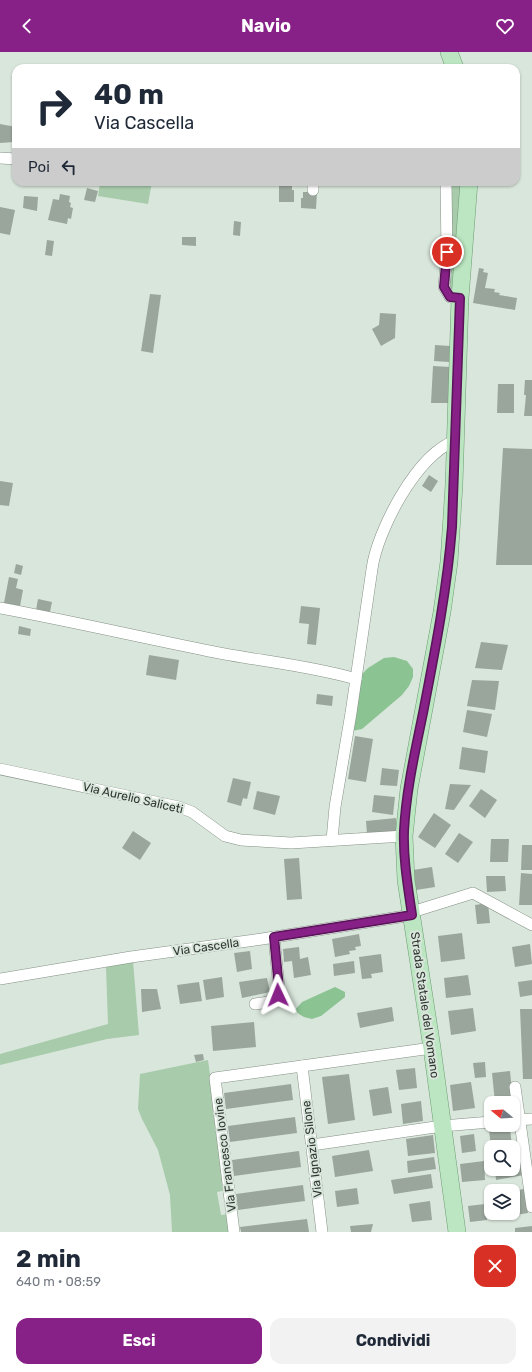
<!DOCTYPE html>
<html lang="it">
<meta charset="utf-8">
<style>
body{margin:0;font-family:Rubik,sans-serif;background:#f2f2f3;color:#1f2937;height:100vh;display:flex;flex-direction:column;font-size:15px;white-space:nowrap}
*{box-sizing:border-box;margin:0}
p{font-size:13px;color:#747a83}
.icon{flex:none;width:22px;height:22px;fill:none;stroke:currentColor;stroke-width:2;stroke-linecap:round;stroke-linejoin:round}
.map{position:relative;height:1180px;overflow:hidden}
.panel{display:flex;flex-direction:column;background:#fff;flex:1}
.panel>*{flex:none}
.guide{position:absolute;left:12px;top:12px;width:508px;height:122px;border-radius:12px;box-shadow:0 1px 3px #0004;background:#fff;color:#1f2937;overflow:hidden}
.needle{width:26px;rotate:288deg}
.controls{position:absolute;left:484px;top:1044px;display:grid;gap:8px}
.controls a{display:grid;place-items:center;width:36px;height:36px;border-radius:8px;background:#fff;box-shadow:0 1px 3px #0004;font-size:20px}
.pin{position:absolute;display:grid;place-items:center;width:34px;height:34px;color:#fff;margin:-17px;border:2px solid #fff;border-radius:50%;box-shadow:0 1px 4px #0007}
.me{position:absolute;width:44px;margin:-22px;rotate:358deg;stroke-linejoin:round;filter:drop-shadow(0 0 3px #0008)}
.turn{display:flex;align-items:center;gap:14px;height:84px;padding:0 16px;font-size:18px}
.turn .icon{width:52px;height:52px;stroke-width:2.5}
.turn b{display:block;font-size:28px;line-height:34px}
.then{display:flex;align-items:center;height:38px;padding:0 16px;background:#0003;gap:8px;font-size:15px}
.round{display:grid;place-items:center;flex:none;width:42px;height:42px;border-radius:12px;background:#f2f2f3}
.summary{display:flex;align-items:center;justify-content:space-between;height:68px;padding:0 16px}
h1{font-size:24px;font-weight:700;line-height:30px}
.action{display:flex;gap:8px;margin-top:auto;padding:8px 16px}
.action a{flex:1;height:46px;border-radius:12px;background:#872087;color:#fff;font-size:16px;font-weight:700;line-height:46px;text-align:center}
.action a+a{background:#f2f2f3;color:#1f2937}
header{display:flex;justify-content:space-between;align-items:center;height:52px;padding:0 16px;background:#872087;color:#fff;font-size:18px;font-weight:700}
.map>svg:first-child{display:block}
.green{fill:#a7cbab}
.forest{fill:#8cc393}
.building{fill:#9aa69c}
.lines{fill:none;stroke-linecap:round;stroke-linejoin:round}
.street-casing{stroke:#859086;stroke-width:12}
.primary-casing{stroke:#6d9d74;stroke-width:18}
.street{stroke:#fff;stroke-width:11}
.primary{stroke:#bbe6c1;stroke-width:17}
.route-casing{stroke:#581558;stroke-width:10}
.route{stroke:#872087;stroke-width:7}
.labels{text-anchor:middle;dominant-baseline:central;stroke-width:4;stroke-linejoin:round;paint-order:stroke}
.street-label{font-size:12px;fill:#303531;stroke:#d9e6db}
</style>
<header><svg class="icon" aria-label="back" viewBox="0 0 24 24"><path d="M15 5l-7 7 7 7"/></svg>Navio<svg class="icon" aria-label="heart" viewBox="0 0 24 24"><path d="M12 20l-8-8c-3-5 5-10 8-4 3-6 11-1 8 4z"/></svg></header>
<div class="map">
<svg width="532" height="1180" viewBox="0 0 532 1180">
<rect width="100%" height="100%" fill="#d9e6db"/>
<g class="green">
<path d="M 100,130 L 152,130 L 148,152 L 98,144 Z"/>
<path d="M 450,130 L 462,130 L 453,239 L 448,236 Z"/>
<path d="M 133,909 L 139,983 L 107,987 L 0,1013 L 0,1002 L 108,972 L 106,915 Z"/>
<path d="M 208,1008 L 226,1138 L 217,1140 L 221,1163 L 228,1162 L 231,1180 L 172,1180 L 170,1143 L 158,1098 L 142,1067 L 138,1057 L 140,1022 Z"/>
</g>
<g class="forest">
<path d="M 394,605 L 407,609 L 413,617 L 413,625 L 409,634 L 402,643 L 362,677 L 352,679 L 361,623 L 368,616 L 384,606 Z"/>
<path d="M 335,935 L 345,940 L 345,945 L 321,964 L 312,967 L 304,965 L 299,962 L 295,958 L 302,950 Z"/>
</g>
<g class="building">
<path d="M 0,72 L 16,75 L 14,90 L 0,91 Z"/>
<path d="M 279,134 L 292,134 L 292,138 L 294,138 L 294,150 L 279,150 Z"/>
<path d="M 87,136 L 98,139 L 95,150 L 84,148 Z"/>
<path d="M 303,140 L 317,140 L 316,157 L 301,156 L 301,146 L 303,146 Z"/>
<path d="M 60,142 L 70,144 L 69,150 L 71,151 L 70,155 L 73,156 L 71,167 L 68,166 L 67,172 L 48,168 L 53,147 L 59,148 Z"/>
<path d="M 24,144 L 38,145 L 37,159 L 23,156 Z"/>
<path d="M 0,155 L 15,158 L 10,183 L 0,181 Z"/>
<path d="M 234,169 L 241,170 L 240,184 L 233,183 Z"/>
<path d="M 182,185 L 196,185 L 196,194 L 182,193 Z"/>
<path d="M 47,188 L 54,189 L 52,204 L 45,203 Z"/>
<path d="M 479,216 L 484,217 L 483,220 L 488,221 L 485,236 L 495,237 L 494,240 L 500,241 L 499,243 L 517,246 L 515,258 L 473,251 Z"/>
<path d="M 150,242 L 161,243 L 153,301 L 141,299 Z"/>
<path d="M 380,261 L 396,262 L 395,286 L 381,294 L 372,277 L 379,273 Z"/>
<path d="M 435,293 L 450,294 L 449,310 L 434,309 Z"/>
<path d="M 433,314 L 450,315 L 448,351 L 431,351 Z"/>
<path d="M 525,328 L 532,328 L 532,364 L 524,364 L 526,343 L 524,343 Z"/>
<path d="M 498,332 L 514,332 L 514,361 L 497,361 Z"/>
<path d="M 503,396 L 532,397 L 532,513 L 496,513 Z"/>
<path d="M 429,423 L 438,429 L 431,440 L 422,434 Z"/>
<path d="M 0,429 L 13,431 L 9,454 L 0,453 Z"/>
<path d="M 16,512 L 23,514 L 21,523 L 14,521 Z"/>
<path d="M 9,525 L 18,527 L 16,536 L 23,538 L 20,554 L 4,551 Z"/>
<path d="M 38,547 L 52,550 L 50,560 L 36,558 Z"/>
<path d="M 301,554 L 320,556 L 316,593 L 307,592 L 309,572 L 299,571 Z"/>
<path d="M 19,574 L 31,577 L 30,584 L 18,582 Z"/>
<path d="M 481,590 L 508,593 L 502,618 L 475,616 Z"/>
<path d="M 149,603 L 179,608 L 176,628 L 146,623 Z"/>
<path d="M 472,628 L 499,629 L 495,658 L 467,654 Z"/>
<path d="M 317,642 L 333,644 L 332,654 L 316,652 Z"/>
<path d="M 467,658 L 492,662 L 487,685 L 463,680 Z"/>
<path d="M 355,684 L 373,687 L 366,730 L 348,727 Z"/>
<path d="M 462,695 L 488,699 L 485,721 L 459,717 Z"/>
<path d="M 382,716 L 399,718 L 397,734 L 380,733 Z"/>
<path d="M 233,726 L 251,730 L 247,747 L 243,746 L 241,754 L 227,750 Z"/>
<path d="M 450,732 L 471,733 L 454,758 L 445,757 Z"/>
<path d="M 481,737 L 497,748 L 485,766 L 469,754 Z"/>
<path d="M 257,739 L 280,744 L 275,763 L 253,757 Z"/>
<path d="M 374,743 L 395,745 L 393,763 L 372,760 Z"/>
<path d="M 434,761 L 451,773 L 435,796 L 418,785 Z"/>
<path d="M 396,766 L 397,780 L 367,782 L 366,769 Z"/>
<path d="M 133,779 L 151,791 L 140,808 L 122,796 Z"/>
<path d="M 459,781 L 473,790 L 458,811 L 445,802 Z"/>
<path d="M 491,787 L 509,787 L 508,810 L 490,810 Z"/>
<path d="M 522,793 L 532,793 L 532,818 L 521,818 Z"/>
<path d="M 299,806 L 302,847 L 287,848 L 284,807 Z"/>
<path d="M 432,815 L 435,835 L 416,838 L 413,818 Z"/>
<path d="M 521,821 L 532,822 L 532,853 L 519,853 Z"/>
<path d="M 486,824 L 505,824 L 506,839 L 487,840 Z"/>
<path d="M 488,851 L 490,871 L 477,872 L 475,853 Z"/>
<path d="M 462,881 L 465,907 L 441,910 L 438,884 Z"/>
<path d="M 359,882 L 361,894 L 355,895 L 356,898 L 349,899 L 350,902 L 335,905 L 332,887 Z"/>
<path d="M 530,892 L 532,912 L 515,915 L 512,895 Z"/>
<path d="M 299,895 L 300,907 L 308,905 L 311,923 L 294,926 L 292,909 L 284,910 L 283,897 Z"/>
<path d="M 250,899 L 252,917 L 237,920 L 234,901 Z"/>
<path d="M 381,902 L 383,920 L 371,922 L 372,926 L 362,927 L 359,905 Z"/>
<path d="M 354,909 L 355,921 L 334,924 L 333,912 Z"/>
<path d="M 468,923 L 471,943 L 446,946 L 444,926 Z"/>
<path d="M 222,925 L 224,945 L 206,948 L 203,928 Z"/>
<path d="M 267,926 L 270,940 L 242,946 L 239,930 Z"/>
<path d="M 532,928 L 532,943 L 520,945 L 518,930 Z"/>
<path d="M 199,930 L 202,949 L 180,952 L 177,933 Z"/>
<path d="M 141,937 L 157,937 L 161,957 L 142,960 Z"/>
<path d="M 392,955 L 394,969 L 360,976 L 357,961 Z"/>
<path d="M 473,956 L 476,979 L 451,983 L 448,959 Z"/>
<path d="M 520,957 L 532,957 L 532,1027 L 523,1027 Z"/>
<path d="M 254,970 L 256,995 L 213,999 L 211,974 Z"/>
<path d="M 203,1002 L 204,1008 L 196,1010 L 194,1003 Z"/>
<path d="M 485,1010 L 486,1025 L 475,1026 L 473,1011 Z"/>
<path d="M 415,1016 L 417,1036 L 399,1038 L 396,1018 Z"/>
<path d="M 510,1019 L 513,1051 L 495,1051 L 492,1021 Z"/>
<path d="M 349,1022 L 355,1068 L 328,1072 L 322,1025 Z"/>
<path d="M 471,1030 L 475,1056 L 453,1059 L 450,1033 Z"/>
<path d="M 291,1032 L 293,1048 L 226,1057 L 224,1041 Z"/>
<path d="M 388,1035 L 392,1061 L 373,1064 L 369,1038 Z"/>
<path d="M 421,1049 L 423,1069 L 403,1072 L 401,1052 Z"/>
<path d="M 295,1065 L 297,1081 L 230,1090 L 228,1074 Z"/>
<path d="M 510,1076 L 512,1095 L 491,1095 L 489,1078 Z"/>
<path d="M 474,1082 L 476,1099 L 462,1101 L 460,1084 Z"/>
<path d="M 433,1083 L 435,1101 L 408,1104 L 406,1087 Z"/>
<path d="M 369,1098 L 373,1119 L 335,1125 L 332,1104 Z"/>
<path d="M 299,1099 L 301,1115 L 234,1124 L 232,1108 Z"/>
<path d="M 434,1105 L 436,1117 L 408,1121 L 407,1109 Z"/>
<path d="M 484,1109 L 485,1128 L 462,1130 L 460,1112 Z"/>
<path d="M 521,1109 L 524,1123 L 496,1128 L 495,1117 L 513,1117 L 513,1111 Z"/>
<path d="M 431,1122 L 433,1136 L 394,1142 L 391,1128 Z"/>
<path d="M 303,1133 L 305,1149 L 238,1158 L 236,1142 Z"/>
<path d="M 357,1136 L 359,1152 L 337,1155 L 335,1139 Z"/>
<path d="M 524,1137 L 528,1161 L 510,1164 L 510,1161 L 513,1161 L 513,1139 Z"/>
<path d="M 430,1149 L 432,1168 L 412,1170 L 409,1152 Z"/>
<path d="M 485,1152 L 487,1168 L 470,1170 L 468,1154 Z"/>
<path d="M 307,1167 L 309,1180 L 241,1180 L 240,1175 Z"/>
<path d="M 373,1172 L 371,1180 L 351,1180 L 350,1174 Z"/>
<path d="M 532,1174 L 532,1180 L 515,1180 L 515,1176 Z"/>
</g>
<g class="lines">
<g class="street-casing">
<g id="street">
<path d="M 0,106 L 16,107"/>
<path d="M 313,130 L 313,138"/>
<path d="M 446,130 L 447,201 L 444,235 L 450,245 L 460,246"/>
<path d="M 0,556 C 70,569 139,585 209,599 C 258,609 308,613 356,627"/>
<path d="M 0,717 L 179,755 L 192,760 L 225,784 L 241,788 L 291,791 L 404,784"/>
<path d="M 332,788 L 335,755 L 351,661 L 372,517 C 377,479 417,402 455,389"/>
<path d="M 412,860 L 473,841 L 532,873"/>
<path d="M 0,927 L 131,905 L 262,887 L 412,863"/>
<path d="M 255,952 C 267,950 278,951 279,936 L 274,885"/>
<path d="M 302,1014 L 322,1180"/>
<path d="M 515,1035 L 532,1155"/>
<path d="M 513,1068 L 532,1067"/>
<path d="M 312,1093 L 442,1074 L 491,1070"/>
<path d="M 234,1180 L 215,1026 L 432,996"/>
</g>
</g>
<g class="primary-casing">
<g id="primary">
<path d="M 449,0 L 455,16"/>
<path d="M 457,1180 L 432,996 L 406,828 L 404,784 L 409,737 L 442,560 L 449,510 L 454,433 L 460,246 L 469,130"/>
</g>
</g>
<use href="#street" class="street"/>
<use href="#primary" class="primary"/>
</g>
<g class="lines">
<g class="route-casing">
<path id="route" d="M 278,943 L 279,936 L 274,885 L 412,863 C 408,835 403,807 404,779 C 406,739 415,700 423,661 C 435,599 447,538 452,475 L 460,246 L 450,245 L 444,235 L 447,200"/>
</g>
<use href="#route" class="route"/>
</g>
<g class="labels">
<g class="street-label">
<text transform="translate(133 746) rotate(13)">Via Aurelio Saliceti</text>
<text transform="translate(206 895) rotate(-8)">Via Cascella</text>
<text transform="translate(425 953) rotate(82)">Strada Statale del Vomano</text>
<text transform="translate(312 1097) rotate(-97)">Via Ignazio Silone</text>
<text transform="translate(225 1103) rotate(-97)">Via Francesco Iovine</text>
</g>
</g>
</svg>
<div class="controls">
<a><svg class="needle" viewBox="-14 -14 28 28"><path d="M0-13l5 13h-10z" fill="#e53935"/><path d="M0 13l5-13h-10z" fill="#747a83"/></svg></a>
<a><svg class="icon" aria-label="search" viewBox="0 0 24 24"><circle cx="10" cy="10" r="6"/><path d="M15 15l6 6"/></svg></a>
<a><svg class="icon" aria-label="layers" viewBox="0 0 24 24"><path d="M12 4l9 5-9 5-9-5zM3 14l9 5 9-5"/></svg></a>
</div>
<div class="pin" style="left:447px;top:200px;background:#d93025"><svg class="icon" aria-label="arrive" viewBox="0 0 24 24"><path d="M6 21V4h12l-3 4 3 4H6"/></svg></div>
<svg class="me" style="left:278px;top:943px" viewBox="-20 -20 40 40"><path d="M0-17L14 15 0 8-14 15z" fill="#872087" stroke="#fff" stroke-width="4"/></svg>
<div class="guide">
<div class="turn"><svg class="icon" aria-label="right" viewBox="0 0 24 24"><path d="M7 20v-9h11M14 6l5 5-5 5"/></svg><div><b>40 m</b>Via Cascella</div></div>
<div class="then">Poi<svg class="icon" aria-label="left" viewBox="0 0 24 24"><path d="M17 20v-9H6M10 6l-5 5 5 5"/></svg></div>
</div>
</div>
<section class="panel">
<div class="summary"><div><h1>2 min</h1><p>640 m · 08:59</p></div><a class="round" style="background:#d93025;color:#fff"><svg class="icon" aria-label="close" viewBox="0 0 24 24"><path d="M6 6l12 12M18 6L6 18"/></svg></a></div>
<div class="action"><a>Esci</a><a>Condividi</a></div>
</section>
